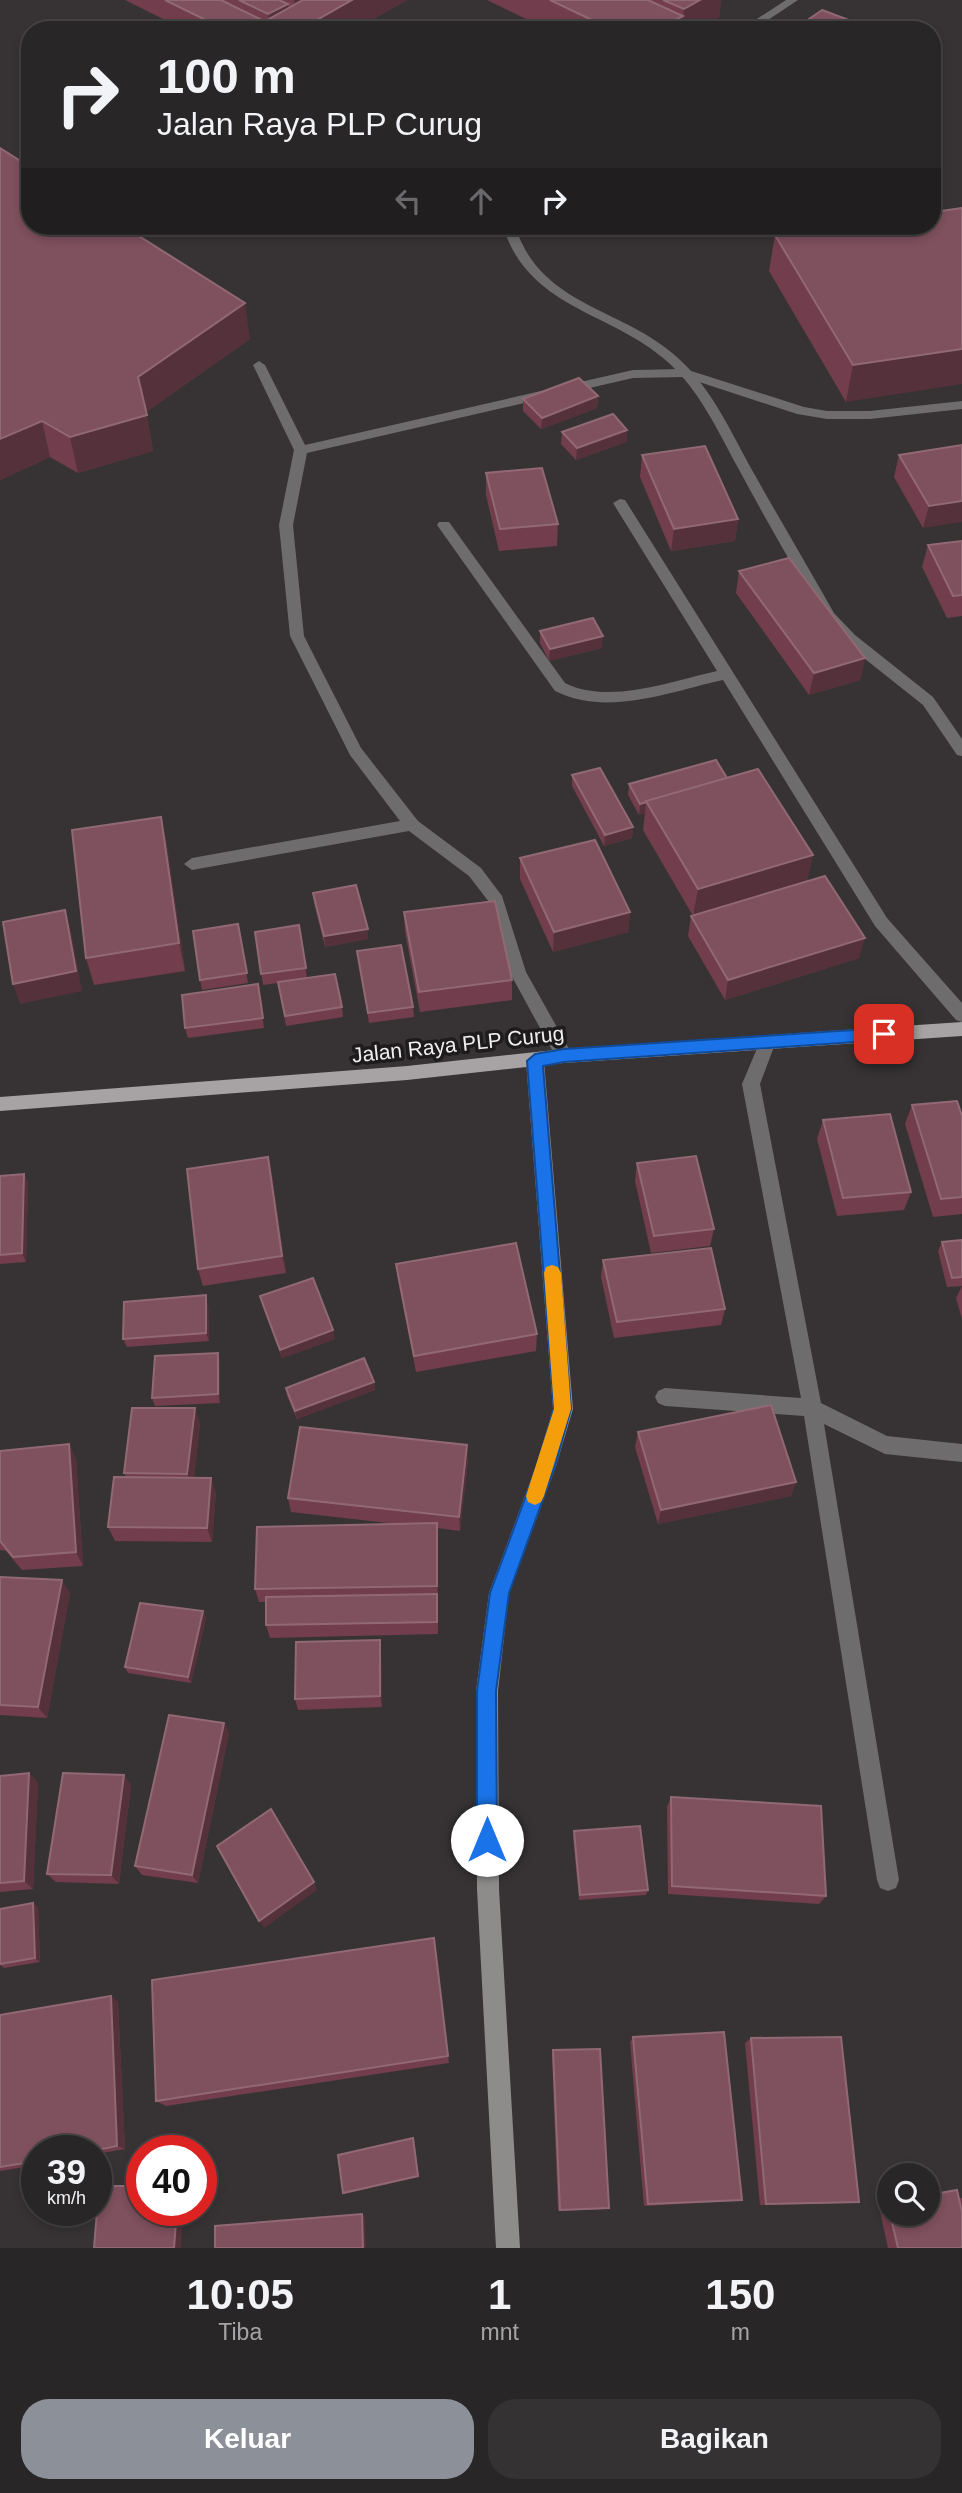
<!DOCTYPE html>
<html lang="id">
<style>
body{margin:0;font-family:Arial,sans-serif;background:#353233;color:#f1f3f6;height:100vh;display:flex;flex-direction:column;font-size:26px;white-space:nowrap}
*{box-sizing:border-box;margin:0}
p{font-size:23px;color:#a5a5a7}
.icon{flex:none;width:38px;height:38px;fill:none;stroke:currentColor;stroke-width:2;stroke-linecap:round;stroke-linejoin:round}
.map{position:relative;height:2248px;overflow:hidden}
.panel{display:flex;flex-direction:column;background:#292627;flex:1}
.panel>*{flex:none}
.banner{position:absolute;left:21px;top:21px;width:920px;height:214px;border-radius:28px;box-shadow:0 4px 10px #0003,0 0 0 2px #454344;background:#292627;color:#f1f3f6;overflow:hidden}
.fabs{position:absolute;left:877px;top:2163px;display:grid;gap:14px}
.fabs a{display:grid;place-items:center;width:63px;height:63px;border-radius:50%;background:#292627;box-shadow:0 4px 10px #0003,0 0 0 2px #454344;font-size:35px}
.speed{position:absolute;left:21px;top:2135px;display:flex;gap:14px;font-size:35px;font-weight:700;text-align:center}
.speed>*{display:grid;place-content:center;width:91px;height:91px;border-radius:50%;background:#292627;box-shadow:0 4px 10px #0003,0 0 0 2px #454344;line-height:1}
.speed small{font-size:18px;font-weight:400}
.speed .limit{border:10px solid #d22;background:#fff;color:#111}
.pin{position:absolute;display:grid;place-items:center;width:60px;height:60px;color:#fff;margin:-30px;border-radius:14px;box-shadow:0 4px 10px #0006}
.me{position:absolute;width:77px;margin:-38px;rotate:0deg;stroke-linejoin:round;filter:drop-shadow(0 0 5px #0008)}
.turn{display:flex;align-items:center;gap:24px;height:147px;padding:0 21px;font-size:32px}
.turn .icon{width:91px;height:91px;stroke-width:2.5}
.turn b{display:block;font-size:49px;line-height:60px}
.lanes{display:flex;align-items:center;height:66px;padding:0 21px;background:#0003;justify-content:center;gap:35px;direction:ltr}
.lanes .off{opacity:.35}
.eta{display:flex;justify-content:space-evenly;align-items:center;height:119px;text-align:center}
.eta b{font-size:42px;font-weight:600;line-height:49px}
.primary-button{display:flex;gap:14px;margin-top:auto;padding:14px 21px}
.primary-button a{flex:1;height:80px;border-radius:28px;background:#8c9099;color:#fff;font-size:28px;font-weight:600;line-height:80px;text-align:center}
.primary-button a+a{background:#353233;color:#f1f3f6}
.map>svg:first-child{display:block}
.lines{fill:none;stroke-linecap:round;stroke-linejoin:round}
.lane{fill:#6e6c6c;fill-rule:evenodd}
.street{fill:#6e6c6c;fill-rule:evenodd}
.secondary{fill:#8e8b8b;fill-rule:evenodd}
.primary{fill:#a7a2a3;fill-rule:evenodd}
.wall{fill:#723d4c}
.shaded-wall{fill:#54313b}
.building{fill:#7f505e;stroke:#916974;stroke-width:2}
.route{fill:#1a73e8;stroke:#114b97;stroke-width:2}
.slow{fill:#f59e0b}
.labels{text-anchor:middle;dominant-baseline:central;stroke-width:7;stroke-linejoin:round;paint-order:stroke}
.street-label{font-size:21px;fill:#f1eeee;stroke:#1d1b1c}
</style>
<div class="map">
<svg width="962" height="2248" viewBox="0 0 962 2248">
<rect width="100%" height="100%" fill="#373334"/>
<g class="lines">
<g class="lane">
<path d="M 259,361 L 265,365 L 305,445 L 633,370 L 685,369 L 804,407 L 827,411 L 870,411 L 962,401 L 962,409 L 870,419 L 827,419 L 797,414 L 684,377 L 633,378 L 307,453 L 293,525 L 304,636 L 361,748 L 418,821 L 481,868 L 502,896 L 526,972 L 573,1056 L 570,1061 L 558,1061 L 510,973 L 489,902 L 469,876 L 409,831 L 192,870 L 184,864 L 192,858 L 400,821 L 350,755 L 290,636 L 279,525 L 294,450 L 253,365 Z"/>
<path d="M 620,499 L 625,500 L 887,918 L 962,1003 L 962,1022 L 956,1020 L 875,926 L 723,680 C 669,692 607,717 555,691 L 437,525 L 439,522 L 449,522 L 565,683 C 608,705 672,681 717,671 L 613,503 Z"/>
<path d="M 767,1037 L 773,1039 L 775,1044 L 760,1084 L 821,1403 L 887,1436 L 962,1444 L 962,1462 L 885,1454 L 824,1424 L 899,1880 L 896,1888 L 888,1891 L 880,1888 L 877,1880 L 804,1416 L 665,1406 L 658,1403 L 655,1397 L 658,1391 L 665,1388 L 801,1398 L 742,1084 L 761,1039 Z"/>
</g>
<g class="street">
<path d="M 786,0 L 798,0 L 753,30 L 740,30 Z"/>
<path d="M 503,226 L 515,226 C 541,308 624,307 679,359 C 712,389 731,432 752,470 C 779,518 807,565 834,613 L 855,635 L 933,697 L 962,739 L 962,756 L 957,755 L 923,705 L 845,643 L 824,619 C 794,569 765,518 737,466 C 718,431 700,392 670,364 C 615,312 528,310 503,226 Z"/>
</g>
<path class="secondary" d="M 535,1054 L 541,1056 L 544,1061 L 573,1409 L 556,1466 L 509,1593 L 498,1691 L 499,1889 L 520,2248 L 496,2248 L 477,1889 L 476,1691 L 489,1593 L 536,1466 L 553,1409 L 526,1061 L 529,1056 Z"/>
<path class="primary" d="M 962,1022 L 962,1036 L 564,1063 L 407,1080 L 0,1111 L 0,1097 L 407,1066 L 564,1049 Z"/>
</g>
<g class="wall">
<path d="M 125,0 L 407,0 L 354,30 L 185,30 Z"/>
<path d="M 487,0 L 721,0 L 719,17 L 697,30 L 549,30 Z"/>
<path d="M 0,148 L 250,339 L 146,412 L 153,451 L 78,473 L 50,457 L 0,480 Z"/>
<path d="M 962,208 L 846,402 L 769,271 L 775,235 Z"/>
<path d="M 598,396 L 597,408 L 541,429 L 523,411 L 523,399 Z"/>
<path d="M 627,430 L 626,442 L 576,460 L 561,444 L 562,432 Z"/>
<path d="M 962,445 L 923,528 L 894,477 L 899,455 Z"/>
<path d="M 642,455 L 738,519 L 735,541 L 671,551 L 640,477 Z"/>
<path d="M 486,473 L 558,524 L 557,546 L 499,551 L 486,495 Z"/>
<path d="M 962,541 L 962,616 L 947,618 L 922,567 L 928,545 Z"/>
<path d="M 739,571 L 865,658 L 860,680 L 809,695 L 736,593 Z"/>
<path d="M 540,631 L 602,648 L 549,661 L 540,643 Z"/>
<path d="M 572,775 L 633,827 L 632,838 L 604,846 L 572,786 Z"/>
<path d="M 727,778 L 813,855 L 807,881 L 859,958 L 725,1000 L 688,936 L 691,916 L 693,916 L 643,830 L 645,813 L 639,815 L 628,795 L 629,784 Z"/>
<path d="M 161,817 L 167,846 L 185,971 L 94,985 L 86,958 Z"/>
<path d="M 520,858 L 630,912 L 628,932 L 553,952 L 520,879 Z"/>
<path d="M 313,893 L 368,939 L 325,947 L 314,903 Z"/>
<path d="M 404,912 L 512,980 L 512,1000 L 420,1012 L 405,932 Z"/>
<path d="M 238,924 L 248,983 L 202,990 L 200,980 Z"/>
<path d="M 299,925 L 307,978 L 342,1007 L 343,1017 L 286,1026 L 278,983 L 263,985 L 255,932 Z"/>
<path d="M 357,951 L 413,1007 L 414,1017 L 369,1023 Z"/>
<path d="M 258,984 L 264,1028 L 188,1038 L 185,1028 Z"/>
<path d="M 912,1105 L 962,1116 L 962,1214 L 933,1217 L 905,1124 Z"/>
<path d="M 823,1120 L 911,1192 L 904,1210 L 837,1216 L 817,1139 Z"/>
<path d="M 637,1163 L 714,1229 L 710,1246 L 651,1253 L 635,1181 Z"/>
<path d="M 24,1174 L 28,1183 L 26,1262 L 0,1264 L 0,1176 Z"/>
<path d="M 272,1175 L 286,1273 L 203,1286 L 198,1269 Z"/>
<path d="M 962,1240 L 962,1319 L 956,1298 L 962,1286 L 947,1287 L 938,1251 L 942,1242 Z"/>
<path d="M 603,1260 L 725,1309 L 721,1325 L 614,1338 L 601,1277 Z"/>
<path d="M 396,1264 L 537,1334 L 536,1351 L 416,1372 L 398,1281 Z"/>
<path d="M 260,1296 L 335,1339 L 282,1358 L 262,1305 Z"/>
<path d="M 208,1304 L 209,1341 L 127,1347 L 123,1339 Z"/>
<path d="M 220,1361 L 220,1403 L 155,1406 L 152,1398 Z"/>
<path d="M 374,1382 L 375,1390 L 297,1419 L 287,1396 L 286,1388 Z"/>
<path d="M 200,1423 L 194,1478 L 216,1492 L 212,1542 L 115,1541 L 108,1527 L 126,1477 L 124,1473 Z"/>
<path d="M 638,1432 L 796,1482 L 791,1496 L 658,1524 L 635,1447 Z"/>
<path d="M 0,1451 L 76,1458 L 83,1566 L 22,1570 L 6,1551 L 0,1550 Z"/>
<path d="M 468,1460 L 460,1531 L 437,1528 L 438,1634 L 270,1638 L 266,1625 L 266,1602 L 259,1602 L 255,1589 L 397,1524 L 291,1512 L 288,1498 Z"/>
<path d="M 0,1577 L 70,1593 L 47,1718 L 0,1715 Z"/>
<path d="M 203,1611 L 206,1618 L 191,1683 L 128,1673 L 125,1667 Z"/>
<path d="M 381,1652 L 382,1707 L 298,1710 L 295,1699 Z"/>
<path d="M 224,1723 L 229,1733 L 198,1883 L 142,1875 L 135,1866 Z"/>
<path d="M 29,1773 L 38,1783 L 33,1889 L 0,1892 L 0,1776 Z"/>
<path d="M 131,1785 L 119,1884 L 56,1882 L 47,1874 Z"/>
<path d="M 671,1797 L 826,1896 L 819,1904 L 668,1894 L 667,1807 Z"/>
<path d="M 574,1831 L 648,1890 L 646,1895 L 579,1900 L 573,1836 Z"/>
<path d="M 38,1907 L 40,1962 L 4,1968 L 0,1965 L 0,1909 Z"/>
<path d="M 434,1938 L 449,2063 L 166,2106 L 156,2101 Z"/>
<path d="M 118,2002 L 125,2149 L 96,2154 L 96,2151 L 37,2151 L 37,2165 L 0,2171 L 0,2015 Z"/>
<path d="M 633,2037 L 742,2200 L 736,2201 L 644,2206 L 630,2042 Z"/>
<path d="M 751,2038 L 859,2202 L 850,2203 L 760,2205 L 745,2043 Z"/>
<path d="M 553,2050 L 609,2208 L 606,2209 L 558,2211 L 552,2055 Z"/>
<path d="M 414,2140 L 419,2177 L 344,2194 L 343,2193 Z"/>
<path d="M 959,2198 L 962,2198 L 962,2248 L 888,2248 L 878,2202 L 889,2200 L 889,2214 L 928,2214 Z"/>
</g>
<g class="shaded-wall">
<path d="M 294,0 L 314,0 L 295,21 Z"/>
<path d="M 352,0 L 407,0 L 354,30 L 299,30 Z"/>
<path d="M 700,0 L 721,0 L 719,17 L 697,30 L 682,30 L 684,9 Z"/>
<path d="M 288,4 L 290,26 L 270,30 L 268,14 Z"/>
<path d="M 683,16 L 682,30 L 657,30 Z"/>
<path d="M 857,23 L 856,30 L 848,30 Z"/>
<path d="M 245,303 L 250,339 L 145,413 L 138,377 Z"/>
<path d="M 962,349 L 962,384 L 846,402 L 853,365 Z"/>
<path d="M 598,396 L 597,408 L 541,429 L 542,418 Z"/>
<path d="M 147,415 L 153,451 L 78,473 L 70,437 Z"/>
<path d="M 42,421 L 50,457 L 0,480 L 0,439 Z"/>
<path d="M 627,430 L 626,442 L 576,460 L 577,448 Z"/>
<path d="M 962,501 L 962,522 L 923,528 L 929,506 Z"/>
<path d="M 738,519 L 735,541 L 671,551 L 674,529 Z"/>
<path d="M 603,636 L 602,648 L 549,661 L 550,649 Z"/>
<path d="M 865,658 L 860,680 L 809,695 L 814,673 Z"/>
<path d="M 646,802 L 645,813 L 639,815 L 640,804 Z"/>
<path d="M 161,817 L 167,846 L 185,971 L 179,943 Z"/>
<path d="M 633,827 L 632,838 L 604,846 L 605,835 Z"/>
<path d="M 813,855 L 807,883 L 693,917 L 698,889 Z"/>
<path d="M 65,910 L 71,931 L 82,991 L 20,1004 L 13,984 Z"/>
<path d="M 630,912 L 628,932 L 553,952 L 554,932 Z"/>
<path d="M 368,929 L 368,939 L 325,947 L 324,936 Z"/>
<path d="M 865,938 L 859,958 L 725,1000 L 728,980 Z"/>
<path d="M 268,1157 L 272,1175 L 286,1273 L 282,1256 Z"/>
<path d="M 24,1174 L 28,1183 L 26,1262 L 22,1253 Z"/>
<path d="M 206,1295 L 208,1304 L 209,1341 L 206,1333 Z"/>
<path d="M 333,1330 L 335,1339 L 282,1358 L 280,1350 Z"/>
<path d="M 218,1353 L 220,1361 L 220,1403 L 218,1394 Z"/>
<path d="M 374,1382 L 375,1390 L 297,1419 L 295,1411 Z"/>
<path d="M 195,1408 L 200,1423 L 193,1488 L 187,1474 Z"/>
<path d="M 69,1444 L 76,1458 L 83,1566 L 76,1552 Z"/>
<path d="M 467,1445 L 468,1460 L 460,1531 L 459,1517 Z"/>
<path d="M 211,1478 L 216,1492 L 212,1542 L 207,1528 Z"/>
<path d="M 796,1482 L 791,1496 L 658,1524 L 661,1510 Z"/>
<path d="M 62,1580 L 70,1593 L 47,1718 L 38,1707 Z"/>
<path d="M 203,1611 L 206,1618 L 191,1683 L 188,1677 Z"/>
<path d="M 380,1640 L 381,1652 L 382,1707 L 380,1696 Z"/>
<path d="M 224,1723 L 229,1733 L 198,1883 L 192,1875 Z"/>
<path d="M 29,1773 L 38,1783 L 33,1889 L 24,1881 Z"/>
<path d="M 124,1775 L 131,1785 L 119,1884 L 111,1875 Z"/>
<path d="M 314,1882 L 317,1890 L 264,1928 L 259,1921 Z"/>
<path d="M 33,1903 L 38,1907 L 40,1962 L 35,1958 Z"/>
<path d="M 111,1996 L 118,2002 L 125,2149 L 117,2146 Z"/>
<path d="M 177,2210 L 183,2210 L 181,2248 L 174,2248 Z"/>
<path d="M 362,2214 L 365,2216 L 366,2248 L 363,2248 Z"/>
</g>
<g class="building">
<path d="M 165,0 L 221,0 L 264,21 L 247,30 L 226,30 Z"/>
<path d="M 239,0 L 279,0 L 288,4 L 268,14 Z"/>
<path d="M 303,0 L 352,0 L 299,30 L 253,30 L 251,29 Z"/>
<path d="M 550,0 L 648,0 L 683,16 L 657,30 L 613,30 Z"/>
<path d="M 663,0 L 700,0 L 684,9 Z"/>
<path d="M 822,10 L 857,23 L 848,30 L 793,30 Z"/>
<path d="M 380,20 L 403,30 L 363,30 Z"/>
<path d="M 0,148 L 30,167 L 30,226 L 123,226 L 245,303 L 138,377 L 147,415 L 70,437 L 42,421 L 0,439 Z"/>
<path d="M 962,208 L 962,349 L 853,365 L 775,235 L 837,226 L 933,226 L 933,212 Z"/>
<path d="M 579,378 L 598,396 L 542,418 L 523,399 Z"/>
<path d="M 613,414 L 627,430 L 577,448 L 562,432 Z"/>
<path d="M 962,445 L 962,501 L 929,506 L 899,455 Z"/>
<path d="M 705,446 L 738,519 L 674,529 L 642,455 Z"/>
<path d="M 542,468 L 558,524 L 500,529 L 486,473 Z"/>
<path d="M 962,541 L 962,595 L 953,596 L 928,545 Z"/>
<path d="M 789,558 L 865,658 L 814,673 L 739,571 Z"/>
<path d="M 593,618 L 603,636 L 550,649 L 540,631 Z"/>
<path d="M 716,760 L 727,778 L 640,804 L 629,784 Z"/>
<path d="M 600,768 L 633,827 L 605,835 L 572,775 Z"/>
<path d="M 758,769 L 813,855 L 698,889 L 646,801 Z"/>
<path d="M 161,817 L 179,943 L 86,958 L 72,830 Z"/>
<path d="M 595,840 L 630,912 L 554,932 L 520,858 Z"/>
<path d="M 825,876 L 865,938 L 728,980 L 691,916 Z"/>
<path d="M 356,885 L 368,929 L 324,936 L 313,893 Z"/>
<path d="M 495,901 L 512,980 L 419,992 L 404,912 Z"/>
<path d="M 65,910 L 76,971 L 13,984 L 3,922 Z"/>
<path d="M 238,924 L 247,973 L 200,980 L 193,931 Z"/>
<path d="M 299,925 L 306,968 L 261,974 L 255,932 Z"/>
<path d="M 401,945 L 413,1007 L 368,1013 L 357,951 Z"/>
<path d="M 335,974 L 342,1007 L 285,1016 L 278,982 Z"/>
<path d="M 258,984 L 263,1018 L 185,1028 L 182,995 Z"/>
<path d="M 957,1101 L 962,1116 L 962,1197 L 941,1199 L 912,1105 Z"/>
<path d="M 890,1114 L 911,1192 L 843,1198 L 823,1120 Z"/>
<path d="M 696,1156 L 714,1229 L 654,1236 L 637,1163 Z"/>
<path d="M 268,1157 L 282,1256 L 198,1269 L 187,1169 Z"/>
<path d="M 24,1174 L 22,1253 L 0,1255 L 0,1176 Z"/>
<path d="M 962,1240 L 962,1277 L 952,1278 L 942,1242 Z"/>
<path d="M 516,1243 L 537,1334 L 414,1356 L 396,1264 Z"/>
<path d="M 711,1248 L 725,1309 L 617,1322 L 603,1260 Z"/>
<path d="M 313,1278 L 333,1330 L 280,1350 L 260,1296 Z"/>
<path d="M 206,1295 L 206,1333 L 123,1339 L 124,1302 Z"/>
<path d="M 218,1353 L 218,1394 L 152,1398 L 155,1356 Z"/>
<path d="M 364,1358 L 374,1382 L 295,1411 L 286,1388 Z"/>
<path d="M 771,1405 L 796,1482 L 661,1510 L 638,1432 Z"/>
<path d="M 132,1408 L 195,1408 L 187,1474 L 124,1473 Z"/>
<path d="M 300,1427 L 467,1445 L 459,1517 L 288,1498 Z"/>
<path d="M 69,1444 L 76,1552 L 13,1557 L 0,1541 L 0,1451 Z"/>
<path d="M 114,1477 L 211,1478 L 207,1528 L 108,1527 Z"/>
<path d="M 437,1523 L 437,1586 L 255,1589 L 257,1527 Z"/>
<path d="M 0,1577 L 62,1580 L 38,1707 L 0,1705 Z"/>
<path d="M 437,1594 L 437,1622 L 266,1625 L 266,1597 Z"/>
<path d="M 140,1603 L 203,1611 L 188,1677 L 125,1667 Z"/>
<path d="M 380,1640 L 380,1696 L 295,1699 L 296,1642 Z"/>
<path d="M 169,1715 L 224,1723 L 192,1875 L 135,1866 Z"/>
<path d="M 29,1773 L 24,1881 L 0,1883 L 0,1776 Z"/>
<path d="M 63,1773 L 124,1775 L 111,1875 L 47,1874 Z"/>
<path d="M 671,1797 L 821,1806 L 826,1896 L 672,1886 Z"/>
<path d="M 271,1809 L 314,1882 L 259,1921 L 217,1846 Z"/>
<path d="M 640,1826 L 648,1890 L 580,1895 L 574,1831 Z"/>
<path d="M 33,1903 L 35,1958 L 0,1964 L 0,1909 Z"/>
<path d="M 434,1938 L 448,2056 L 156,2101 L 152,1980 Z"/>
<path d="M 111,1996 L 117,2146 L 92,2151 L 37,2151 L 37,2161 L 0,2167 L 0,2015 Z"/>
<path d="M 724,2032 L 742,2200 L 648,2204 L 633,2037 Z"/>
<path d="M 841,2037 L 859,2202 L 766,2204 L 751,2038 Z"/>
<path d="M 600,2049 L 609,2208 L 560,2210 L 553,2050 Z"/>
<path d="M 413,2138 L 418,2176 L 343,2193 L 338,2155 Z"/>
<path d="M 99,2186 L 142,2186 L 142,2210 L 177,2210 L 174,2248 L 94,2248 Z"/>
<path d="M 957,2190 L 962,2212 L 962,2248 L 898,2248 L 890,2214 L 928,2214 L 928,2195 Z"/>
<path d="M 362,2214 L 363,2248 L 215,2248 L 215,2226 Z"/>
</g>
<path class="route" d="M 884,1028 L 892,1034 L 884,1040 L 564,1062 L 543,1066 L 571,1409 L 555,1466 L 509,1593 L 496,1691 L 497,1840 L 494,1847 L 487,1850 L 480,1847 L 477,1840 L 477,1691 L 490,1593 L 537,1466 L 554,1409 L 527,1061 L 535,1054 L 564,1049 Z"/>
<path class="slow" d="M 552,1265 L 558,1267 L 561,1273 L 571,1409 L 544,1496 L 541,1502 L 535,1505 L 528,1502 L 526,1496 L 554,1409 L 544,1273 L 546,1267 Z"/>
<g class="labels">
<g class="street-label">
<text transform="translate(458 1044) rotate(-6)">Jalan Raya PLP Curug</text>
</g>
</g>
</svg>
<div class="fabs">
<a><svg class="icon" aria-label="search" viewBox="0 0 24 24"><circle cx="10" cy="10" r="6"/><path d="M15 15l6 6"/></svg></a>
</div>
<div class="speed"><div>39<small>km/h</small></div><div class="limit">40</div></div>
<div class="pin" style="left:884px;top:1034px;background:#d93025"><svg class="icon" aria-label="arrive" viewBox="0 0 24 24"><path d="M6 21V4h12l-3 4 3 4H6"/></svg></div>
<svg class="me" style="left:487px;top:1840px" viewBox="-20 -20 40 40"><circle r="19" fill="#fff"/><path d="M0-13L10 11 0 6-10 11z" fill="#1a73e8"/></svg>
<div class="banner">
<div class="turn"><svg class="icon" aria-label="right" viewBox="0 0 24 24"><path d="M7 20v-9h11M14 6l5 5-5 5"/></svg><div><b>100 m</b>Jalan Raya PLP Curug</div></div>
<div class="lanes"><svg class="icon off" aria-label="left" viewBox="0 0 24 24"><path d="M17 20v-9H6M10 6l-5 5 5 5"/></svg><svg class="icon off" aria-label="ahead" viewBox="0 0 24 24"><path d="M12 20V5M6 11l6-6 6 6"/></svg><svg class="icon" aria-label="right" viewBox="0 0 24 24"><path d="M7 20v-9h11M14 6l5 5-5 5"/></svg></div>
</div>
</div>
<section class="panel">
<div class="eta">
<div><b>10:05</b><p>Tiba</p></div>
<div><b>1</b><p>mnt</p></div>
<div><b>150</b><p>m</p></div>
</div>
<div class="primary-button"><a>Keluar</a><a>Bagikan</a></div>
</section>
